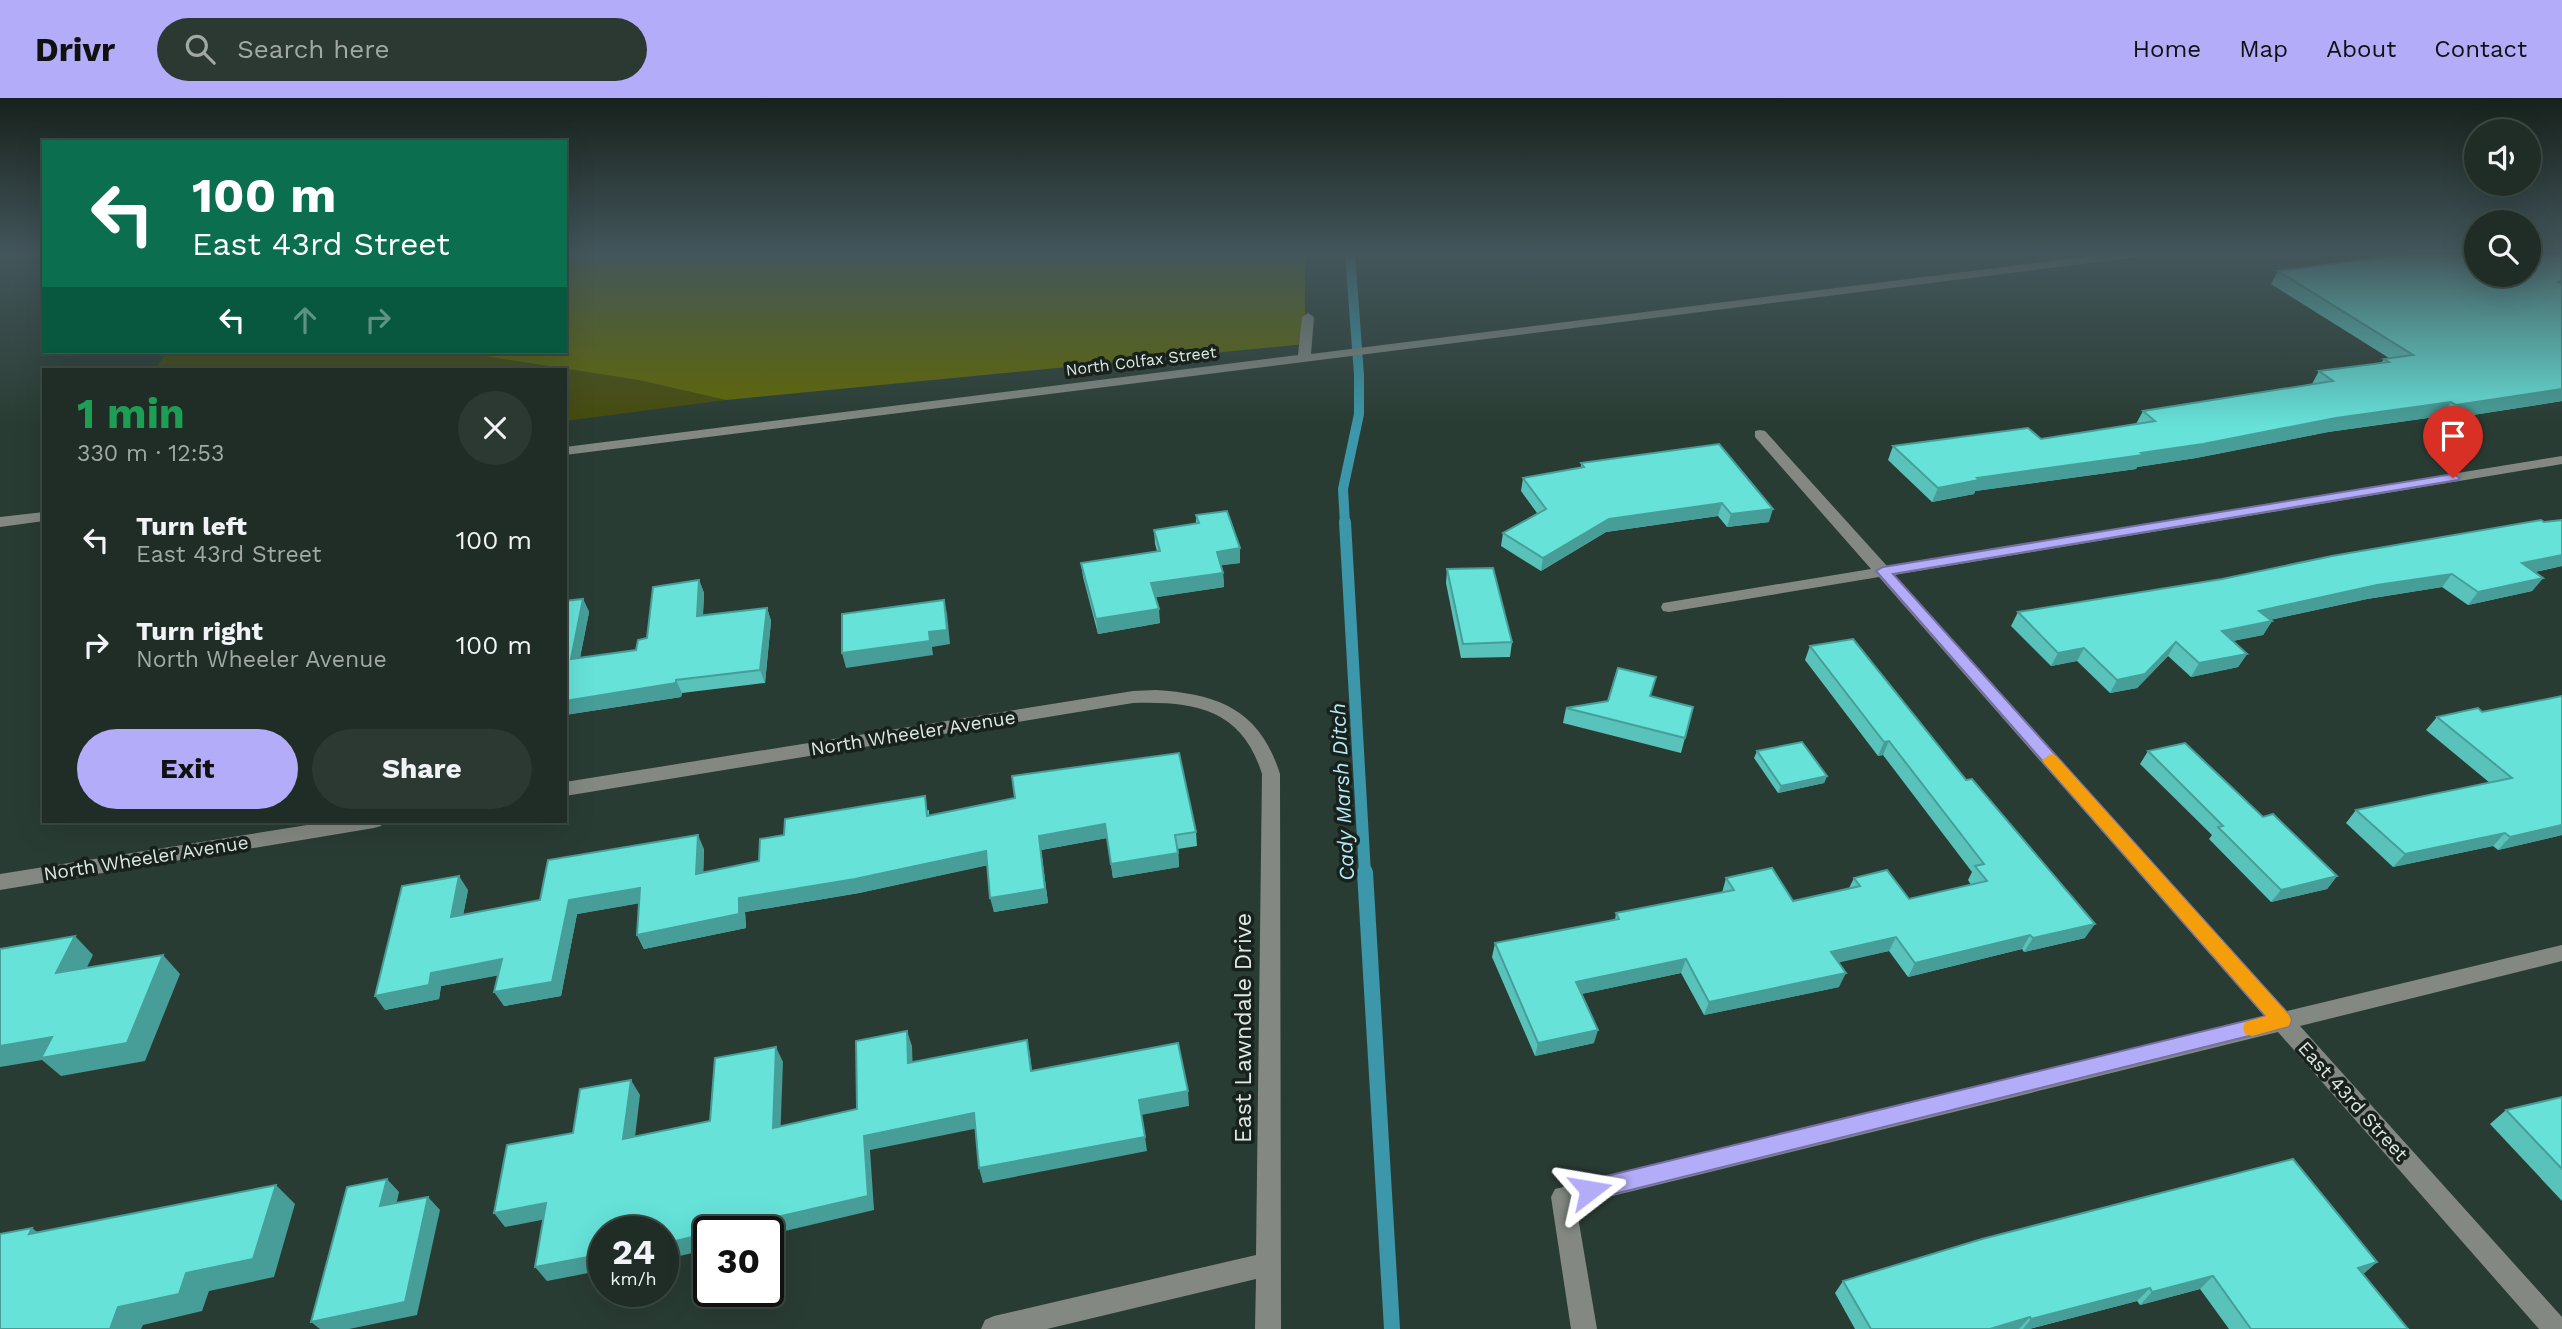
<!DOCTYPE html>
<meta charset="utf-8">
<style>
body{margin:0;font-family:"Work Sans",sans-serif;background:#2c3932;color:#f1f3f6;height:100vh;display:flex;flex-direction:column;font-size:26px;white-space:nowrap}
*{box-sizing:border-box;margin:0}
p{font-size:23px;color:#a1a8a7}
.icon{flex:none;width:38px;height:38px;fill:none;stroke:currentColor;stroke-width:2;stroke-linecap:round;stroke-linejoin:round}
.map{position:relative;flex:1;overflow:hidden}
.panel{position:absolute;left:42px;top:270px;width:525px;height:455px;display:flex;flex-direction:column;background:#1f2d26;border-radius:0px;box-shadow:0 7px 28px #0002,0 0 0 2px #3c4943}
.panel>*{flex:none}
.guide{position:absolute;left:42px;top:42px;width:525px;height:214px;border-radius:0px;box-shadow:0 7px 28px #0002,0 0 0 2px #3c4943;background:#0b6e4f;color:#fff;overflow:hidden}
.fabs{position:absolute;left:2464px;top:21px;display:grid;gap:14px}
.fabs a{display:grid;place-items:center;width:77px;height:77px;border-radius:50%;background:#1f2d26;box-shadow:0 7px 28px #0002,0 0 0 2px #3c4943;font-size:35px}
.speed{position:absolute;left:588px;top:1118px;display:flex;gap:14px;font-size:35px;font-weight:700;text-align:center}
.speed>*{display:grid;place-content:center;width:91px;height:91px;border-radius:50%;background:#1f2d26;box-shadow:0 7px 28px #0002,0 0 0 2px #3c4943;line-height:1}
.speed small{font-size:18px;font-weight:400}
.speed .limit{border:4px solid #111;border-radius:10px;background:#fff;color:#111}
.pin{position:absolute;display:grid;place-items:center;width:60px;height:60px;color:#fff;margin:-72px -30px;border-radius:50% 50% 50% 0;rotate:-45deg;box-shadow:0 0 7px #0007}
.pin .icon{rotate:45deg}
.me{position:absolute;width:77px;margin:-38px;rotate:76deg;stroke-linejoin:round;filter:drop-shadow(0 0 5px #0008)}
.turn{display:flex;align-items:center;gap:24px;height:147px;padding:0 35px;font-size:32px}
.turn .icon{width:91px;height:91px;stroke-width:2.5}
.turn b{display:block;font-size:49px;line-height:60px}
.lanes{display:flex;align-items:center;height:66px;padding:0 35px;background:#0003;justify-content:center;gap:35px;direction:ltr}
.lanes .off{opacity:.35}
.round{display:grid;place-items:center;flex:none;width:74px;height:74px;border-radius:37px;background:#2c3932}
.headline{display:flex;align-items:center;justify-content:space-between;height:119px;padding:0 35px}
h1{font-size:42px;font-weight:700;line-height:52px;color:#1e9e55}
.cta{display:flex;gap:14px;margin-top:auto;padding:14px 35px}
.cta a{flex:1;height:80px;border-radius:42px;background:#b3acf9;color:#111;font-size:28px;font-weight:700;line-height:80px;text-align:center}
.cta a+a{background:#2c3932;color:#f1f3f6}
ul{padding:0;list-style:none}
li{display:flex;align-items:center;gap:21px;height:105px;padding:0 35px}
li div{flex:1}
li b{display:block;font-size:26px}
li em{font-style:normal}
header{display:flex;align-items:center;gap:42px;box-sizing:border-box;height:98px;padding:0 35px;background:#b3acf9;color:#111}
header strong{font-size:33px}
nav{display:flex;gap:38px;margin-inline-start:auto;font-size:24px}
.search{width:490px;height:63px;background:#2c3932;display:flex;align-items:center;gap:18px;box-sizing:border-box;padding:0 24px;border-radius:38px;color:#a1a8a7;font-size:26px}
.map>svg:first-child{display:block}
.green{fill:#474c0a}
.forest{fill:#616800}
.lines{fill:none;stroke-linecap:round;stroke-linejoin:round}
.stream-far2{stroke:#3b97a9;stroke-width:10}
.stream-far1{stroke:#3b97a9;stroke-width:12}
.stream{stroke:#3b97a9;stroke-width:16}
.minor{fill:#838982;fill-rule:evenodd}
.wall{fill:#58c2bb}
.shaded-wall{fill:#479e98}
.building{fill:#66e2d9;stroke:#479e98;stroke-width:2}
.route{fill:#b3acf9;stroke:#7470a2;stroke-width:2}
.slow{fill:#f59e0b}
.labels{text-anchor:middle;dominant-baseline:central;stroke-width:7;stroke-linejoin:round;paint-order:stroke}
.far-street-label{font-size:16px;fill:#dee9e3;stroke:#18211c}
.street-label{font-size:19px;fill:#dee9e3;stroke:#18211c}
.water-label{font-size:21px;font-style:italic;fill:#b4eaf6;stroke:#18211c}
.near-street-label{font-size:23px;fill:#dee9e3;stroke:#18211c}
</style>
<header>
<strong>Drivr</strong>
<div class="search"><svg class="icon" aria-label="search" viewBox="0 0 24 24"><circle cx="10" cy="10" r="6"/><path d="M15 15l6 6"/></svg>Search here</div>
<nav><a>Home</a><a>Map</a><a>About</a><a>Contact</a></nav>
</header>
<div class="map">
<svg width="2562" height="1231" viewBox="0 0 2562 1231">
<rect width="100%" height="100%" fill="#293c33"/>
<path class="green" d="M 167,254 L 459,254 L 638,282 L 726,302 L 565,323 L 565,271 L 155,271 Z"/>
<path class="forest" d="M 565,156 L 1305,156 L 1305,246 L 726,302 L 638,282 L 459,254 L 565,254 Z"/>
<g class="lines">
<path class="stream-far2" d="M 1345,426 L 1343,391 L 1359,316 L 1359,277 L 1350,156"/>
<path class="stream-far1" d="M 1345,424 L 1365,776"/>
<path class="stream" d="M 1365,774 L 1392,1231"/>
<g class="minor">
<path d="M 2107,156 L 2143,156 L 2137,159 L 565,357 L 565,349 L 1298,257 L 1302,219 L 1308,215 L 1314,219 L 1311,256 Z"/>
<path d="M 1760,332 L 1765,333 L 1887,468 L 2562,358 L 2562,366 L 1894,477 L 2287,913 L 2562,847 L 2562,863 L 2300,928 L 2562,1219 L 2562,1231 L 2539,1231 L 2278,934 L 1576,1107 L 1597,1231 L 1571,1231 L 1551,1099 L 1555,1091 L 2264,918 L 1879,479 L 1669,514 L 1663,513 L 1661,509 L 1663,505 L 1669,504 L 1871,471 L 1755,339 L 1755,333 Z"/>
<path d="M 44,414 L 44,423 L 0,429 L 0,419 Z"/>
<path d="M 1156,592 C 1219,596 1260,612 1280,676 L 1281,1231 L 1255,1231 L 1256,1181 L 1047,1231 L 981,1231 L 985,1222 L 994,1218 L 1256,1157 L 1262,676 C 1242,611 1195,603 1133,605 L 565,698 L 565,684 L 1133,593 Z"/>
<path d="M 332,723 L 383,723 L 381,728 L 374,730 L 0,792 L 0,776 Z"/>
</g>
</g>
<g class="wall">
<path d="M 2562,156 L 2562,303 L 2447,321 L 2442,318 L 2328,334 L 2196,360 L 2137,369 L 2136,371 L 1975,393 L 1974,396 L 1932,404 L 1888,362 L 1893,348 L 2041,341 L 2136,326 L 2143,313 L 2312,286 L 2319,273 L 2381,265 L 2384,261 L 2389,260 L 2271,186 L 2278,173 Z"/>
<path d="M 1719,346 L 1769,424 L 1727,429 L 1718,418 L 1606,434 L 1541,473 L 1501,448 L 1503,435 L 1537,415 L 1521,393 L 1523,380 L 1581,369 L 1581,365 Z"/>
<path d="M 1196,417 L 1240,450 L 1240,465 L 1221,467 L 1223,475 L 1224,489 L 1155,499 L 1160,525 L 1098,536 L 1083,479 L 1081,465 L 1157,453 L 1155,446 L 1154,432 L 1196,426 Z"/>
<path d="M 2562,468 L 2535,474 L 2543,480 L 2532,493 L 2468,507 L 2442,489 L 2367,501 L 2270,522 L 2272,523 L 2263,537 L 2232,543 L 2247,556 L 2238,569 L 2191,579 L 2168,558 L 2137,590 L 2110,595 L 2077,563 L 2051,568 L 2011,528 L 2018,514 L 2222,481 Z"/>
<path d="M 1447,471 L 1512,544 L 1510,559 L 1461,560 L 1446,485 Z"/>
<path d="M 699,482 L 704,495 L 703,518 L 767,510 L 771,523 L 765,585 L 682,595 L 681,599 L 565,617 L 583,501 L 589,514 L 580,560 L 636,552 Z"/>
<path d="M 1810,548 L 2085,840 L 2024,854 L 2022,851 L 1908,879 L 1889,853 L 1838,864 L 1839,889 L 1704,917 L 1681,875 L 1581,896 L 1594,945 L 1535,958 L 1492,859 L 1495,845 L 1615,822 L 1616,815 L 1722,795 L 1726,780 L 1793,803 L 1849,790 L 1854,780 L 1909,801 L 1971,787 L 1968,782 L 1972,774 L 1883,657 L 1878,658 L 1805,562 Z"/>
<path d="M 1651,598 L 1685,640 L 1681,655 L 1563,625 L 1566,610 Z"/>
<path d="M 2478,610 L 2562,737 L 2498,752 L 2493,748 L 2393,769 L 2346,725 L 2356,712 L 2490,685 L 2426,632 L 2437,619 Z"/>
<path d="M 1757,653 L 1827,678 L 1824,685 L 1778,695 L 1754,660 Z"/>
<path d="M 2148,653 L 2337,778 L 2327,791 L 2271,804 L 2209,741 L 2212,737 L 2140,666 Z"/>
<path d="M 929,712 L 929,717 L 1196,734 L 1197,748 L 1178,751 L 1179,769 L 1113,780 L 1107,740 L 1041,752 L 1048,805 L 994,814 L 987,767 L 859,795 L 745,814 L 746,830 L 644,851 L 637,837 L 639,805 L 577,816 L 561,898 L 504,908 L 498,877 L 441,888 L 439,901 L 385,912 L 468,792 L 463,817 L 540,802 L 704,751 L 703,774 L 759,763 Z"/>
<path d="M 2562,999 L 2562,1103 L 2490,1026 L 2506,1012 Z"/>
<path d="M 2377,1164 L 2363,1176 L 2409,1231 L 2229,1231 L 2200,1191 L 2140,1207 L 2137,1203 L 2029,1231 L 1855,1231 L 1835,1195 L 1843,1183 Z"/>
</g>
<g class="shaded-wall">
<path d="M 2562,291 L 2562,303 L 2447,321 L 2456,307 Z"/>
<path d="M 2451,304 L 2442,318 L 2328,334 L 2196,360 L 2137,369 L 2136,371 L 1975,393 L 1974,396 L 1932,404 L 1938,390 L 1977,380 L 2141,355 L 2336,320 Z"/>
<path d="M 1722,405 L 1718,418 L 1606,434 L 1541,473 L 1543,460 L 1609,421 Z"/>
<path d="M 1773,411 L 1769,424 L 1727,429 L 1731,416 Z"/>
<path d="M 1240,450 L 1240,465 L 1217,468 L 1217,454 Z"/>
<path d="M 2562,457 L 2562,468 L 2511,479 L 2522,465 Z"/>
<path d="M 1223,475 L 1224,489 L 1152,500 L 1151,485 Z"/>
<path d="M 2452,476 L 2442,489 L 2367,501 L 2250,526 L 2259,513 L 2377,487 Z"/>
<path d="M 2543,480 L 2532,493 L 2468,507 L 2478,494 Z"/>
<path d="M 699,482 L 704,495 L 702,532 L 697,518 Z"/>
<path d="M 583,501 L 589,514 L 577,574 L 571,561 Z"/>
<path d="M 944,502 L 947,516 L 950,546 L 932,549 L 933,557 L 846,570 L 842,555 L 929,534 Z"/>
<path d="M 767,510 L 771,523 L 765,585 L 760,572 Z"/>
<path d="M 1159,511 L 1160,525 L 1098,536 L 1096,521 Z"/>
<path d="M 2272,523 L 2263,537 L 2213,547 L 2222,533 Z"/>
<path d="M 2176,544 L 2168,558 L 2137,590 L 2110,595 L 2117,582 Z"/>
<path d="M 2084,550 L 2077,563 L 2051,568 L 2058,555 Z"/>
<path d="M 2247,556 L 2238,569 L 2191,579 L 2199,565 Z"/>
<path d="M 676,582 L 682,595 L 681,599 L 565,617 L 565,603 Z"/>
<path d="M 1889,643 L 1883,657 L 1878,658 L 1884,644 Z"/>
<path d="M 1827,678 L 1824,685 L 1778,695 L 1781,688 Z"/>
<path d="M 1105,726 L 1107,740 L 1041,752 L 1048,805 L 994,814 L 990,800 L 1039,738 Z"/>
<path d="M 2562,727 L 2562,737 L 2498,752 L 2510,739 Z"/>
<path d="M 2505,735 L 2493,748 L 2393,769 L 2405,756 Z"/>
<path d="M 698,737 L 704,751 L 703,790 L 696,776 Z"/>
<path d="M 986,753 L 989,767 L 859,795 L 745,814 L 746,830 L 644,851 L 637,837 L 739,800 Z"/>
<path d="M 1178,755 L 1179,769 L 1113,780 L 1111,766 Z"/>
<path d="M 459,778 L 468,792 L 460,833 L 451,819 Z"/>
<path d="M 2337,778 L 2327,791 L 2271,804 L 2281,792 Z"/>
<path d="M 640,790 L 647,804 L 577,816 L 561,898 L 504,908 L 494,894 L 569,802 Z"/>
<path d="M 2095,826 L 2085,840 L 2024,854 L 2033,840 Z"/>
<path d="M 2030,837 L 2022,851 L 1908,879 L 1915,865 Z"/>
<path d="M 75,838 L 93,857 L 75,894 L 56,875 Z"/>
<path d="M 1896,839 L 1889,853 L 1824,868 L 1831,854 Z"/>
<path d="M 163,857 L 180,876 L 145,963 L 61,978 L 42,962 L 0,969 L 0,948 Z"/>
<path d="M 502,861 L 511,875 L 441,888 L 439,901 L 385,912 L 375,898 L 431,875 Z"/>
<path d="M 1686,861 L 1681,875 L 1572,898 L 1576,884 Z"/>
<path d="M 1846,875 L 1839,889 L 1704,917 L 1709,904 Z"/>
<path d="M 1598,932 L 1594,945 L 1535,958 L 1538,945 Z"/>
<path d="M 907,933 L 912,948 L 913,980 L 908,965 Z"/>
<path d="M 1027,942 L 1030,957 L 1034,988 L 1031,973 Z"/>
<path d="M 776,949 L 783,964 L 780,1045 L 773,1030 Z"/>
<path d="M 631,982 L 640,997 L 633,1056 L 623,1041 Z"/>
<path d="M 1188,993 L 1189,1008 L 1141,1017 L 1139,1002 Z"/>
<path d="M 974,1015 L 979,1030 L 870,1052 L 874,1112 L 768,1137 L 768,1134 L 713,1134 L 864,1038 Z"/>
<path d="M 1145,1039 L 1147,1053 L 983,1085 L 979,1070 Z"/>
<path d="M 387,1081 L 399,1094 L 393,1121 L 380,1108 Z"/>
<path d="M 276,1087 L 295,1106 L 274,1179 L 209,1193 L 202,1213 L 143,1227 L 141,1231 L 110,1231 L 118,1209 L 186,1175 Z"/>
<path d="M 428,1099 L 440,1112 L 417,1217 L 349,1231 L 320,1231 L 311,1224 Z"/>
<path d="M 546,1105 L 557,1119 L 505,1129 L 494,1115 Z"/>
<path d="M 32,1130 L 57,1149 L 29,1136 Z"/>
<path d="M 709,1135 L 709,1151 L 663,1162 L 663,1146 Z"/>
<path d="M 604,1156 L 604,1172 L 547,1183 L 535,1169 Z"/>
<path d="M 2377,1164 L 2362,1177 L 2358,1170 Z"/>
<path d="M 2213,1178 L 2200,1191 L 2140,1207 L 2152,1194 Z"/>
<path d="M 2150,1190 L 2137,1203 L 2029,1231 L 2023,1231 L 2031,1221 Z"/>
<path d="M 2030,1219 L 2019,1231 L 1990,1231 Z"/>
</g>
<g class="building">
<path d="M 2407,156 L 2476,156 L 2476,177 L 2529,177 L 2529,156 L 2562,156 L 2562,183 L 2558,184 L 2562,186 L 2562,291 L 2456,307 L 2451,304 L 2336,320 L 2203,346 L 2141,355 L 2143,357 L 1977,380 L 1979,382 L 1938,390 L 1893,348 L 2028,330 L 2041,341 L 2155,323 L 2143,313 L 2333,283 L 2319,273 L 2389,264 L 2384,261 L 2413,257 L 2278,173 Z"/>
<path d="M 1719,346 L 1773,411 L 1731,416 L 1722,405 L 1609,421 L 1543,460 L 1503,435 L 1546,411 L 1523,380 L 1584,369 L 1581,365 Z"/>
<path d="M 1227,413 L 1240,450 L 1217,454 L 1223,475 L 1151,485 L 1159,511 L 1096,521 L 1081,465 L 1160,453 L 1154,432 L 1199,425 L 1196,417 Z"/>
<path d="M 2541,422 L 2544,424 L 2562,422 L 2562,457 L 2522,465 L 2543,480 L 2478,494 L 2452,476 L 2377,487 L 2259,513 L 2272,523 L 2222,533 L 2247,556 L 2199,565 L 2176,544 L 2145,576 L 2117,582 L 2084,550 L 2058,555 L 2018,514 L 2222,481 L 2332,458 Z"/>
<path d="M 1493,470 L 1512,544 L 1463,546 L 1447,471 Z"/>
<path d="M 699,482 L 697,518 L 767,510 L 760,572 L 676,582 L 676,585 L 565,603 L 565,503 L 583,501 L 571,561 L 636,552 L 638,542 L 647,540 L 653,489 Z"/>
<path d="M 944,502 L 947,532 L 929,534 L 930,543 L 842,555 L 842,516 Z"/>
<path d="M 1853,541 L 1966,682 L 1972,681 L 2095,826 L 2033,840 L 2030,837 L 1915,865 L 1896,839 L 1831,854 L 1846,875 L 1709,904 L 1686,861 L 1576,884 L 1598,932 L 1538,945 L 1495,845 L 1619,821 L 1616,815 L 1734,792 L 1726,780 L 1772,770 L 1793,803 L 1860,788 L 1854,780 L 1887,772 L 1909,801 L 1987,783 L 1975,768 L 1984,766 L 1889,643 L 1884,644 L 1810,548 Z"/>
<path d="M 1618,570 L 1656,579 L 1650,598 L 1693,609 L 1685,640 L 1566,610 L 1608,603 Z"/>
<path d="M 2562,598 L 2562,727 L 2510,739 L 2505,735 L 2405,756 L 2356,712 L 2512,680 L 2437,619 L 2478,610 L 2482,614 Z"/>
<path d="M 1802,644 L 1827,678 L 1781,688 L 1757,653 Z"/>
<path d="M 2185,645 L 2263,719 L 2273,716 L 2337,778 L 2281,792 L 2218,729 L 2223,728 L 2148,653 Z"/>
<path d="M 1179,655 L 1196,734 L 1175,737 L 1178,755 L 1111,766 L 1105,726 L 1039,738 L 1045,791 L 990,800 L 986,753 L 855,781 L 739,800 L 739,816 L 637,837 L 640,790 L 569,802 L 552,884 L 494,894 L 502,861 L 431,875 L 429,887 L 375,898 L 402,788 L 459,778 L 451,819 L 540,802 L 548,762 L 698,737 L 696,776 L 759,763 L 760,741 L 784,737 L 785,721 L 925,698 L 927,718 L 1015,700 L 1012,678 Z"/>
<path d="M 75,838 L 56,875 L 163,857 L 127,945 L 41,960 L 52,939 L 0,948 L 0,851 Z"/>
<path d="M 907,933 L 908,965 L 1027,942 L 1031,973 L 1178,945 L 1188,993 L 1139,1002 L 1145,1039 L 979,1070 L 974,1015 L 864,1038 L 868,1098 L 713,1134 L 709,1134 L 709,1135 L 663,1146 L 663,1134 L 604,1134 L 604,1156 L 535,1169 L 546,1105 L 494,1115 L 507,1047 L 573,1035 L 580,991 L 631,982 L 623,1041 L 710,1023 L 715,960 L 776,949 L 773,1030 L 857,1011 L 856,943 Z"/>
<path d="M 2562,999 L 2562,1071 L 2506,1012 Z"/>
<path d="M 2293,1061 L 2377,1164 L 2358,1170 L 2408,1231 L 2251,1231 L 2213,1178 L 2152,1194 L 2150,1190 L 2031,1221 L 2030,1219 L 1990,1231 L 1871,1231 L 1843,1183 L 1982,1141 Z"/>
<path d="M 387,1081 L 380,1108 L 428,1099 L 405,1204 L 311,1224 L 347,1089 Z"/>
<path d="M 276,1087 L 253,1161 L 186,1175 L 179,1196 L 118,1209 L 110,1231 L 0,1231 L 0,1136 L 32,1130 L 29,1136 Z"/>
</g>
<linearGradient id="sky" x2="0" y2="1"><stop stop-color="#17211c"/><stop offset="0.47" stop-color="#43565b"/><stop offset="1" stop-color="#43565b" stop-opacity="0"/></linearGradient>
<rect width="2562" height="329" fill="url(#sky)"/>
<path class="route" d="M 2453,376 L 2460,380 L 2458,382 L 1893,476 L 2289,917 L 2291,922 L 2289,928 L 1590,1102 L 1582,1099 L 1579,1092 L 1582,1085 L 1590,1082 L 2266,918 L 1876,473 L 1883,469 Z"/>
<path class="slow" d="M 2051,656 L 2056,658 L 2289,917 L 2291,922 L 2289,928 L 2252,938 L 2245,936 L 2243,930 L 2245,924 L 2266,918 L 2045,666 L 2042,662 Z"/>
<g class="labels">
<g class="far-street-label">
<text transform="translate(1141 263) rotate(-7)">North Colfax Street</text>
</g>
<g class="street-label">
<text transform="translate(913 635) rotate(-9)">North Wheeler Avenue</text>
<text transform="translate(146 760) rotate(-9)">North Wheeler Avenue</text>
<text transform="translate(2353 1003) rotate(48)">East 43rd Street</text>
</g>
<g class="water-label">
<text transform="translate(1342 694) rotate(-93)">Cady Marsh Ditch</text>
</g>
<g class="near-street-label">
<text transform="translate(1243 930) rotate(-90)">East Lawndale Drive</text>
</g>
</g>
</svg>
<div class="fabs">
<a><svg class="icon" aria-label="sound" viewBox="0 0 24 24"><path d="M4 9h4l5-4v14l-5-4H4zM17 9q2 3 0 6"/></svg></a>
<a><svg class="icon" aria-label="search" viewBox="0 0 24 24"><circle cx="10" cy="10" r="6"/><path d="M15 15l6 6"/></svg></a>
</div>
<div class="speed"><div>24<small>km/h</small></div><div class="limit">30</div></div>
<div class="pin" style="left:2453px;top:380px;background:#d93025"><svg class="icon" aria-label="arrive" viewBox="0 0 24 24"><path d="M6 21V4h12l-3 4 3 4H6"/></svg></div>
<svg class="me" style="left:1590px;top:1092px" viewBox="-20 -20 40 40"><path d="M0-17L14 15 0 8-14 15z" fill="#b3acf9" stroke="#fff" stroke-width="4"/></svg>
<div class="guide">
<div class="turn"><svg class="icon" aria-label="left" viewBox="0 0 24 24"><path d="M17 20v-9H6M10 6l-5 5 5 5"/></svg><div><b>100 m</b>East 43rd Street</div></div>
<div class="lanes"><svg class="icon" aria-label="left" viewBox="0 0 24 24"><path d="M17 20v-9H6M10 6l-5 5 5 5"/></svg><svg class="icon off" aria-label="ahead" viewBox="0 0 24 24"><path d="M12 20V5M6 11l6-6 6 6"/></svg><svg class="icon off" aria-label="right" viewBox="0 0 24 24"><path d="M7 20v-9h11M14 6l5 5-5 5"/></svg></div>
</div>
<section class="panel">
<div class="headline"><div><h1>1 min</h1><p>330 m · 12:53</p></div><a class="round"><svg class="icon" aria-label="close" viewBox="0 0 24 24"><path d="M6 6l12 12M18 6L6 18"/></svg></a></div>
<ul>
<li><svg class="icon" aria-label="left" viewBox="0 0 24 24"><path d="M17 20v-9H6M10 6l-5 5 5 5"/></svg><div><b>Turn left</b><p>East 43rd Street</p></div><em>100 m</em></li>
<li><svg class="icon" aria-label="right" viewBox="0 0 24 24"><path d="M7 20v-9h11M14 6l5 5-5 5"/></svg><div><b>Turn right</b><p>North Wheeler Avenue</p></div><em>100 m</em></li>
</ul>
<div class="cta"><a>Exit</a><a>Share</a></div>
</section>
</div>
